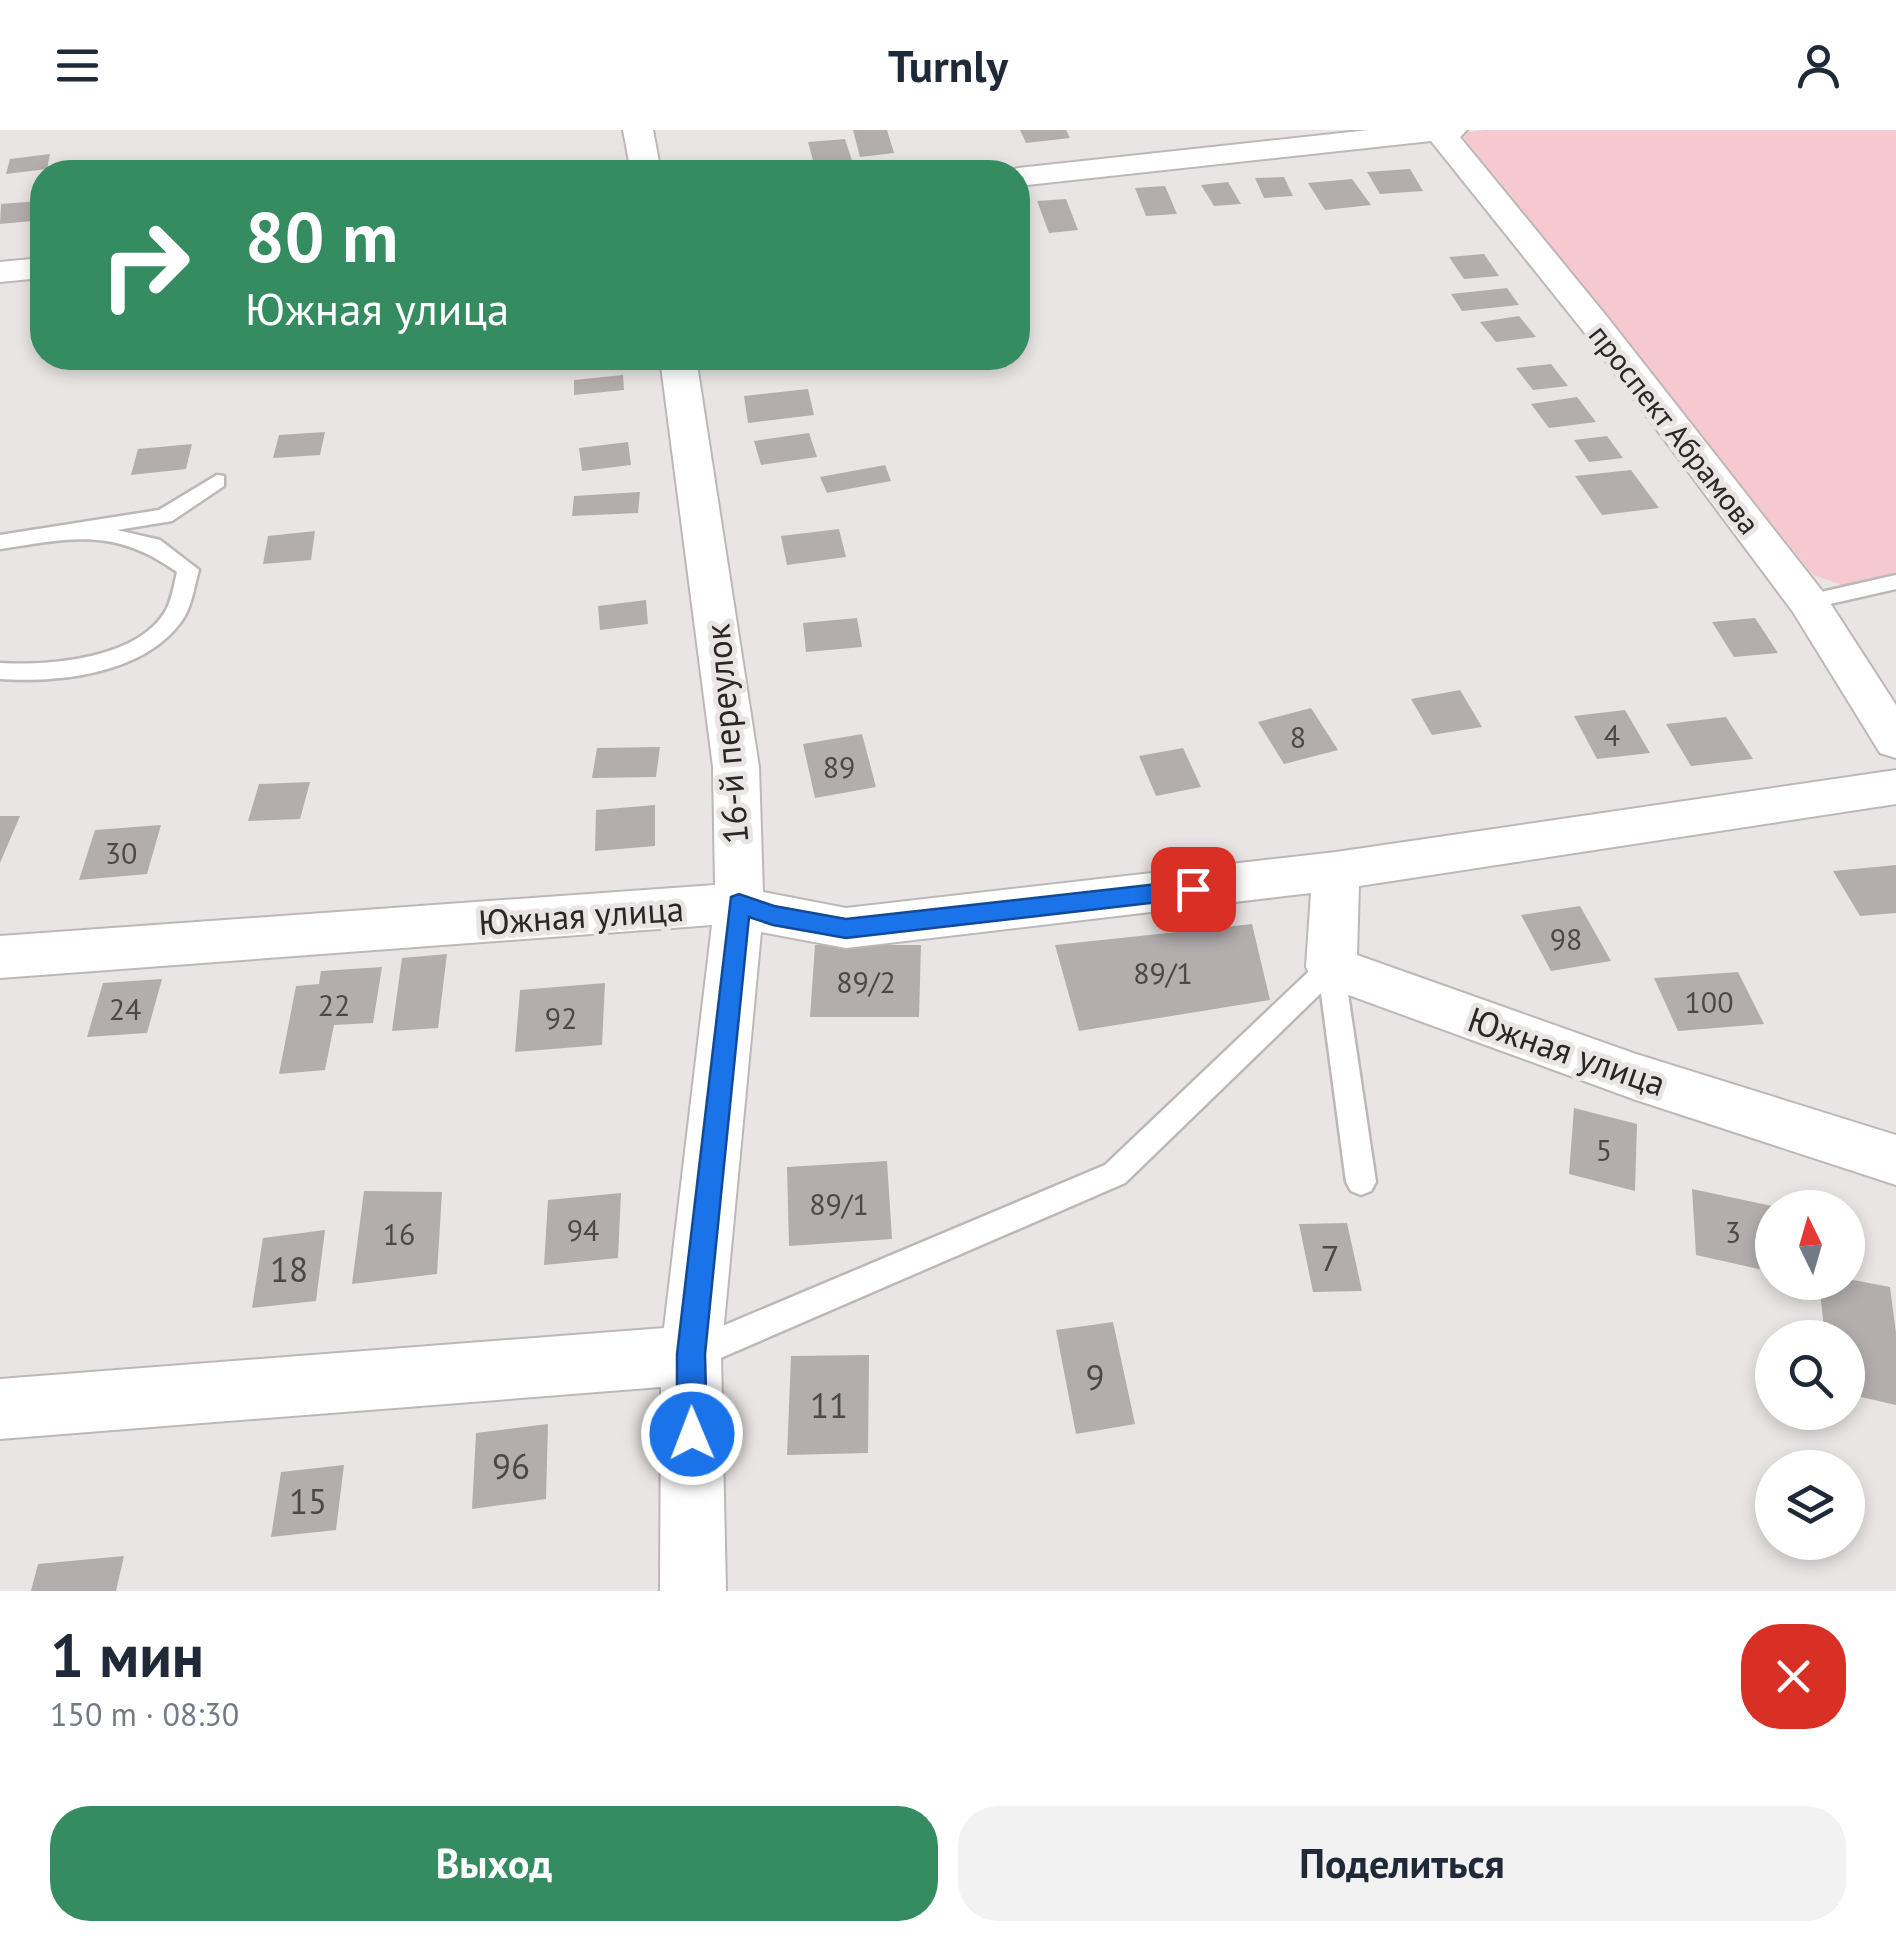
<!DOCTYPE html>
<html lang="ru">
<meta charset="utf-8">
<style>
body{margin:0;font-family:"PT Sans",sans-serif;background:#f2f2f3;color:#1f2937;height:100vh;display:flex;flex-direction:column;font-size:38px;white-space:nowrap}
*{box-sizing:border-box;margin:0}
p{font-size:32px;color:#747a83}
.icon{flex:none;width:55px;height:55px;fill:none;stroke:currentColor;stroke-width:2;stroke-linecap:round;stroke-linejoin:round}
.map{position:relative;height:1461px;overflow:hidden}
.sheet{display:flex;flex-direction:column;background:#fff;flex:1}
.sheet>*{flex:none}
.hud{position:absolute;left:30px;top:30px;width:1000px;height:210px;border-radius:40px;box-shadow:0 5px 15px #0003;background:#358c60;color:#fff;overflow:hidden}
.needle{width:65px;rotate:355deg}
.fabs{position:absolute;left:1755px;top:1060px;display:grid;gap:20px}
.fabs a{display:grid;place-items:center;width:110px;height:110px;border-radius:50%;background:#fff;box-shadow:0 5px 15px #0003;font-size:50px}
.pin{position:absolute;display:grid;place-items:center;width:85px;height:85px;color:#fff;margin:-42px;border-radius:20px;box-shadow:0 5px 15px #0006}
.me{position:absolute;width:110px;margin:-55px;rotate:359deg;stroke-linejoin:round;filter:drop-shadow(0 0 8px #0008)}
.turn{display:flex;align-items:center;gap:35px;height:210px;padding:0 50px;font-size:45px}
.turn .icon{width:130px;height:130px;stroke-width:2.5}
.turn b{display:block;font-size:70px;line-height:85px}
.round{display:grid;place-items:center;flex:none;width:105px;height:105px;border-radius:40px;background:#f2f2f3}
.summary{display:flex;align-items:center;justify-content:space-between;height:170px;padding:0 50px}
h1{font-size:60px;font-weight:700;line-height:75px}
.button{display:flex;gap:20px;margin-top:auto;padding:20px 50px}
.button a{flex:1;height:115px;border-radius:40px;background:#358c60;color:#fff;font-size:40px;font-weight:700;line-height:115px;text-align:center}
.button a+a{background:#f2f2f3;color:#1f2937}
header{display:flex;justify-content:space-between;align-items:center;height:130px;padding:0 50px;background:#fff;font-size:45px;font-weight:700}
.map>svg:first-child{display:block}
.green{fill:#f6c9d0}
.building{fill:#b3adae}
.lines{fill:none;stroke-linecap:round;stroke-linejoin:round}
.lane-casing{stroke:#bdb7b8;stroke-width:5}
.street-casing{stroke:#bdb7b8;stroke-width:4}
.lane{fill:#fff;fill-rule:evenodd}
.street{fill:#fff;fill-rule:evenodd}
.route{fill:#1a73e8;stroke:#114b97;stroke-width:2.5}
.labels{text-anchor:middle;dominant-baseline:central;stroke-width:10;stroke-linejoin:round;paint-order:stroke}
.far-street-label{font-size:30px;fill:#292727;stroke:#eae5e5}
.number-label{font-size:30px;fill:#4c4849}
.street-label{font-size:35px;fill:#292727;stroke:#eae5e5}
.near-number-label{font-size:35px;fill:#4c4849}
</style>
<header><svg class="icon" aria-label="menu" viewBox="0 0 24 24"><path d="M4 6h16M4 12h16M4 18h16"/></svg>Turnly<svg class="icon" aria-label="person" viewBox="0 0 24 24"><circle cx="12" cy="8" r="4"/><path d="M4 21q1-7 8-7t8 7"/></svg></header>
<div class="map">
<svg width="1896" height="1461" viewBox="0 0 1896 1461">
<rect width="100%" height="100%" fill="#eae5e5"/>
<path class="green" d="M 1485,0 L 1896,0 L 1896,443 L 1842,455 L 1813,445 L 1460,3 Z"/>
<g class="building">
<path d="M 853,0 L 887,0 L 894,23 L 860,27 Z"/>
<path d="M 1020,0 L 1066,0 L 1070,8 L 1026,13 Z"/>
<path d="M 845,9 L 853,34 L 815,38 L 808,12 Z"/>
<path d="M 50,24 L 47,39 L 6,44 L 10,29 Z"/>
<path d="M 1410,39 L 1423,61 L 1380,64 L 1367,42 Z"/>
<path d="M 1284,47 L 1293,66 L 1264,68 L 1255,48 Z"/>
<path d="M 1352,49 L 1371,75 L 1325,80 L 1308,53 Z"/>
<path d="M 1228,52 L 1241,74 L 1214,76 L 1201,55 Z"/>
<path d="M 1165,56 L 1177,84 L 1146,86 L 1135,58 Z"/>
<path d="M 1066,69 L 1078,100 L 1049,103 L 1037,71 Z"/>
<path d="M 39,71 L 32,91 L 0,94 L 1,74 Z"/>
<path d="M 1484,124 L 1499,146 L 1464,149 L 1449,127 Z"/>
<path d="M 1507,158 L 1519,175 L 1462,181 L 1451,164 Z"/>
<path d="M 1519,186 L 1536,207 L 1496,212 L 1480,192 Z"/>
<path d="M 1551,234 L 1568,256 L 1533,260 L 1516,238 Z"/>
<path d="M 623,245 L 624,260 L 574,265 L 574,250 Z"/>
<path d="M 808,259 L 814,285 L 748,293 L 744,266 Z"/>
<path d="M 1577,267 L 1596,292 L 1549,298 L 1531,274 Z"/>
<path d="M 325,302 L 320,325 L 273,328 L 279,305 Z"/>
<path d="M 809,303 L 817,327 L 761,335 L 754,311 Z"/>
<path d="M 1607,306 L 1623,328 L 1589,332 L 1574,310 Z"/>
<path d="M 628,312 L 631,335 L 582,341 L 579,318 Z"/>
<path d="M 192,314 L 186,339 L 131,345 L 138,319 Z"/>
<path d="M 885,335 L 891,351 L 827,363 L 820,347 Z"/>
<path d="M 1631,340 L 1659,378 L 1602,385 L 1575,346 Z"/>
<path d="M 640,362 L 638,383 L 572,386 L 574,366 Z"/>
<path d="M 839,399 L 846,427 L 787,435 L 781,406 Z"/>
<path d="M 315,401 L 311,430 L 263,434 L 268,406 Z"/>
<path d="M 646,470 L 648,494 L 600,500 L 598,476 Z"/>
<path d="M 857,488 L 862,517 L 806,522 L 803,493 Z"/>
<path d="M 1755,488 L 1778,523 L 1734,527 L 1712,492 Z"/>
<path d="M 1460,560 L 1482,597 L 1432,605 L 1411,569 Z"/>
<path d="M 1311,578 L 1338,620 L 1284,634 L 1258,592 Z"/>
<path d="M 1625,580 L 1650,623 L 1597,629 L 1574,586 Z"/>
<path d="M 1726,587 L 1753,629 L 1691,636 L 1666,594 Z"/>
<path d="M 862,604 L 876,657 L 815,668 L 803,614 Z"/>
<path d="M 660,617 L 656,647 L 592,648 L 597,618 Z"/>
<path d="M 1183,618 L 1201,657 L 1156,666 L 1139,626 Z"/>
<path d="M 310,652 L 300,689 L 248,691 L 259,654 Z"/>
<path d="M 655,675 L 655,716 L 595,721 L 596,680 Z"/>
<path d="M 0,686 L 20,686 L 0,733 Z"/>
<path d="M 161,695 L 147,744 L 79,750 L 95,700 Z"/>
<path d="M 1896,735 L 1896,783 L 1860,786 L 1833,741 Z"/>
<path d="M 1580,776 L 1611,831 L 1551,841 L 1521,785 Z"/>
<path d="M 1252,794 L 1270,870 L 1079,901 L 1055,815 Z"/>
<path d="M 815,815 L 921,815 L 919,887 L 810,887 Z"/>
<path d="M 447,824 L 438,898 L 392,901 L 402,828 Z"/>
<path d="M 382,837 L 373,893 L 334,895 L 325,940 L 279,944 L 296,856 L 319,854 L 321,841 Z"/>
<path d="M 1738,842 L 1764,894 L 1678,901 L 1654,848 Z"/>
<path d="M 162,849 L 147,903 L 87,907 L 103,853 Z"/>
<path d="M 605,853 L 602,915 L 515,922 L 520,860 Z"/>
<path d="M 1574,978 L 1637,994 L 1635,1061 L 1569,1044 Z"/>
<path d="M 887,1031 L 892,1109 L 789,1116 L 787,1037 Z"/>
<path d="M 1692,1059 L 1772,1076 L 1772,1142 L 1696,1125 Z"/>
<path d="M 364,1061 L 442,1062 L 437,1144 L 352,1154 Z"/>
<path d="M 621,1063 L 618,1128 L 544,1135 L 548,1070 Z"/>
<path d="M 1347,1093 L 1362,1161 L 1313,1162 L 1299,1094 Z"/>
<path d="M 325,1100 L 316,1171 L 252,1178 L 263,1108 Z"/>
<path d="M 1848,1149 L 1890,1157 L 1896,1203 L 1896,1275 L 1848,1264 L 1848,1208 L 1825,1208 L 1819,1152 L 1848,1152 Z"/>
<path d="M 1113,1192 L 1135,1294 L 1076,1304 L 1056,1200 Z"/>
<path d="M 869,1225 L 868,1323 L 787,1325 L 791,1226 Z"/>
<path d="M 548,1294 L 546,1369 L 472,1379 L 476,1303 Z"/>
<path d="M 344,1335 L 336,1400 L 271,1407 L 281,1342 Z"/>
<path d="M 124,1426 L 116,1461 L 31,1461 L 38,1434 Z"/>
</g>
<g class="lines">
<g class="lane-casing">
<g id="lane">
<path d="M 217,345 L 224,346 L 224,356 L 172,391 L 117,400 L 160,410 L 199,440 C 194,457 192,477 181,492 C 143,544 59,553 0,549 L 0,533 C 49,536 139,529 166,480 C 172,469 174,454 177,442 C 114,397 72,408 0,419 L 0,405 L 159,380 Z"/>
<path d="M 1896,445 L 1896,459 L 1808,479 L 1797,472 L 1808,465 Z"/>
<path d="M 1331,826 L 1340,829 L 1344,837 L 1376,1052 L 1371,1061 L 1361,1065 L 1351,1061 L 1346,1052 L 1321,863 L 1125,1053 L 702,1236 L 691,1240 L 680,1236 L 675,1225 L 680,1214 L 1105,1035 L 1322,829 Z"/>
</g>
</g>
<g class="street-casing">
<g id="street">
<path d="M 623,0 L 653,0 L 661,42 L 631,42 Z"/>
<path d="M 1369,0 L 1467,0 L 1460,7 L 1608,188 L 1823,462 L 1896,575 L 1896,628 L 1880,623 L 1793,482 L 1584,202 L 1431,11 L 1018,56 L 1018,42 L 1006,42 L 1018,38 Z"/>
<path d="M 42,128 L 42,148 L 0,152 L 0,132 Z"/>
<path d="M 660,228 L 696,228 L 759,637 L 763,762 L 846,778 L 1336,722 L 1896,640 L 1896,674 L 1359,756 L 1357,825 L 1636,924 L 1896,1005 L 1896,1055 L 1636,970 L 1313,852 L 1306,837 L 1311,763 L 846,818 L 761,802 L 721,1225 L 726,1461 L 660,1461 L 661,1257 L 0,1309 L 0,1249 L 664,1198 L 712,795 L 0,848 L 0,806 L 715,755 L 713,637 Z"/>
</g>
</g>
<use href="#lane" class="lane"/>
<use href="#street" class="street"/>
</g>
<path class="route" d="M 1193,750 L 1205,759 L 1193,768 L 846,808 L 773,795 L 749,787 L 705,1224 L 707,1304 L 702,1314 L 692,1318 L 682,1314 L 677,1304 L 677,1224 L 731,767 L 739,764 L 774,776 L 846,789 Z"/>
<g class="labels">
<g class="far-street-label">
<text transform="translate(1675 299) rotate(52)">проспект Абрамова</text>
</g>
<g class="number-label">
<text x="1612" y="604">4</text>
<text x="1298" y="606">8</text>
<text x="839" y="636">89</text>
<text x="121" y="722">30</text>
<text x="1566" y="808">98</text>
<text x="1163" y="842">89/1</text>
<text x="866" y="851">89/2</text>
<text x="1709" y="871">100</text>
<text x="334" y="874">22</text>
<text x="125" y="878">24</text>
<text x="561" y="887">92</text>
<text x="1604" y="1019">5</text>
<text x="839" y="1073">89/1</text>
<text x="583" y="1099">94</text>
<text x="1733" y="1101">3</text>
<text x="399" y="1103">16</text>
</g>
<g class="street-label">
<text transform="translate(726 604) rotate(-95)">16-й переулок</text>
<text transform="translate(581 785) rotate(-4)">Южная улица</text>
<text transform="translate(1567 921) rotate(19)">Южная улица</text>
</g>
<g class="near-number-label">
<text x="1330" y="1128">7</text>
<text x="289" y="1139">18</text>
<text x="1095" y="1247">9</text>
<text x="829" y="1275">11</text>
<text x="511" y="1336">96</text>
<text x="308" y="1371">15</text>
</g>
</g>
</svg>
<div class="fabs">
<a><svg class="needle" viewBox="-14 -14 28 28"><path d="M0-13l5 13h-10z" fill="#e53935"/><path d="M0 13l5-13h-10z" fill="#747a83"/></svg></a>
<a><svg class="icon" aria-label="search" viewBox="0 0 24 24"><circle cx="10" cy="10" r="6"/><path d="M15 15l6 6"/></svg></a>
<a><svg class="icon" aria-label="layers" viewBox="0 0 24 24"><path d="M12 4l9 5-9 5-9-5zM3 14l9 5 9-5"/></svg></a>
</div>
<div class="pin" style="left:1193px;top:759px;background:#d93025"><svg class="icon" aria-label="arrive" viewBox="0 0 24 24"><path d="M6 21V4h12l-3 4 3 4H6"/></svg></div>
<svg class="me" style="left:692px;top:1304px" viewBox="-20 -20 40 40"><circle r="17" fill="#1a73e8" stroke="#fff" stroke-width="3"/><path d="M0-11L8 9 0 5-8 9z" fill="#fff"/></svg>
<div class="hud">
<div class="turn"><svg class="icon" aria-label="right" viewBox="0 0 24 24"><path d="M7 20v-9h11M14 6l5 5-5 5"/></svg><div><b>80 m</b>Южная улица</div></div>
</div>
</div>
<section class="sheet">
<div class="summary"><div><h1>1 мин</h1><p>150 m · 08:30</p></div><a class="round" style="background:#d93025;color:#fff"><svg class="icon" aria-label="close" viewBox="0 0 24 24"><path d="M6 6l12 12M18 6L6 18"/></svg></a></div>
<div class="button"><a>Выход</a><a>Поделиться</a></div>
</section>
